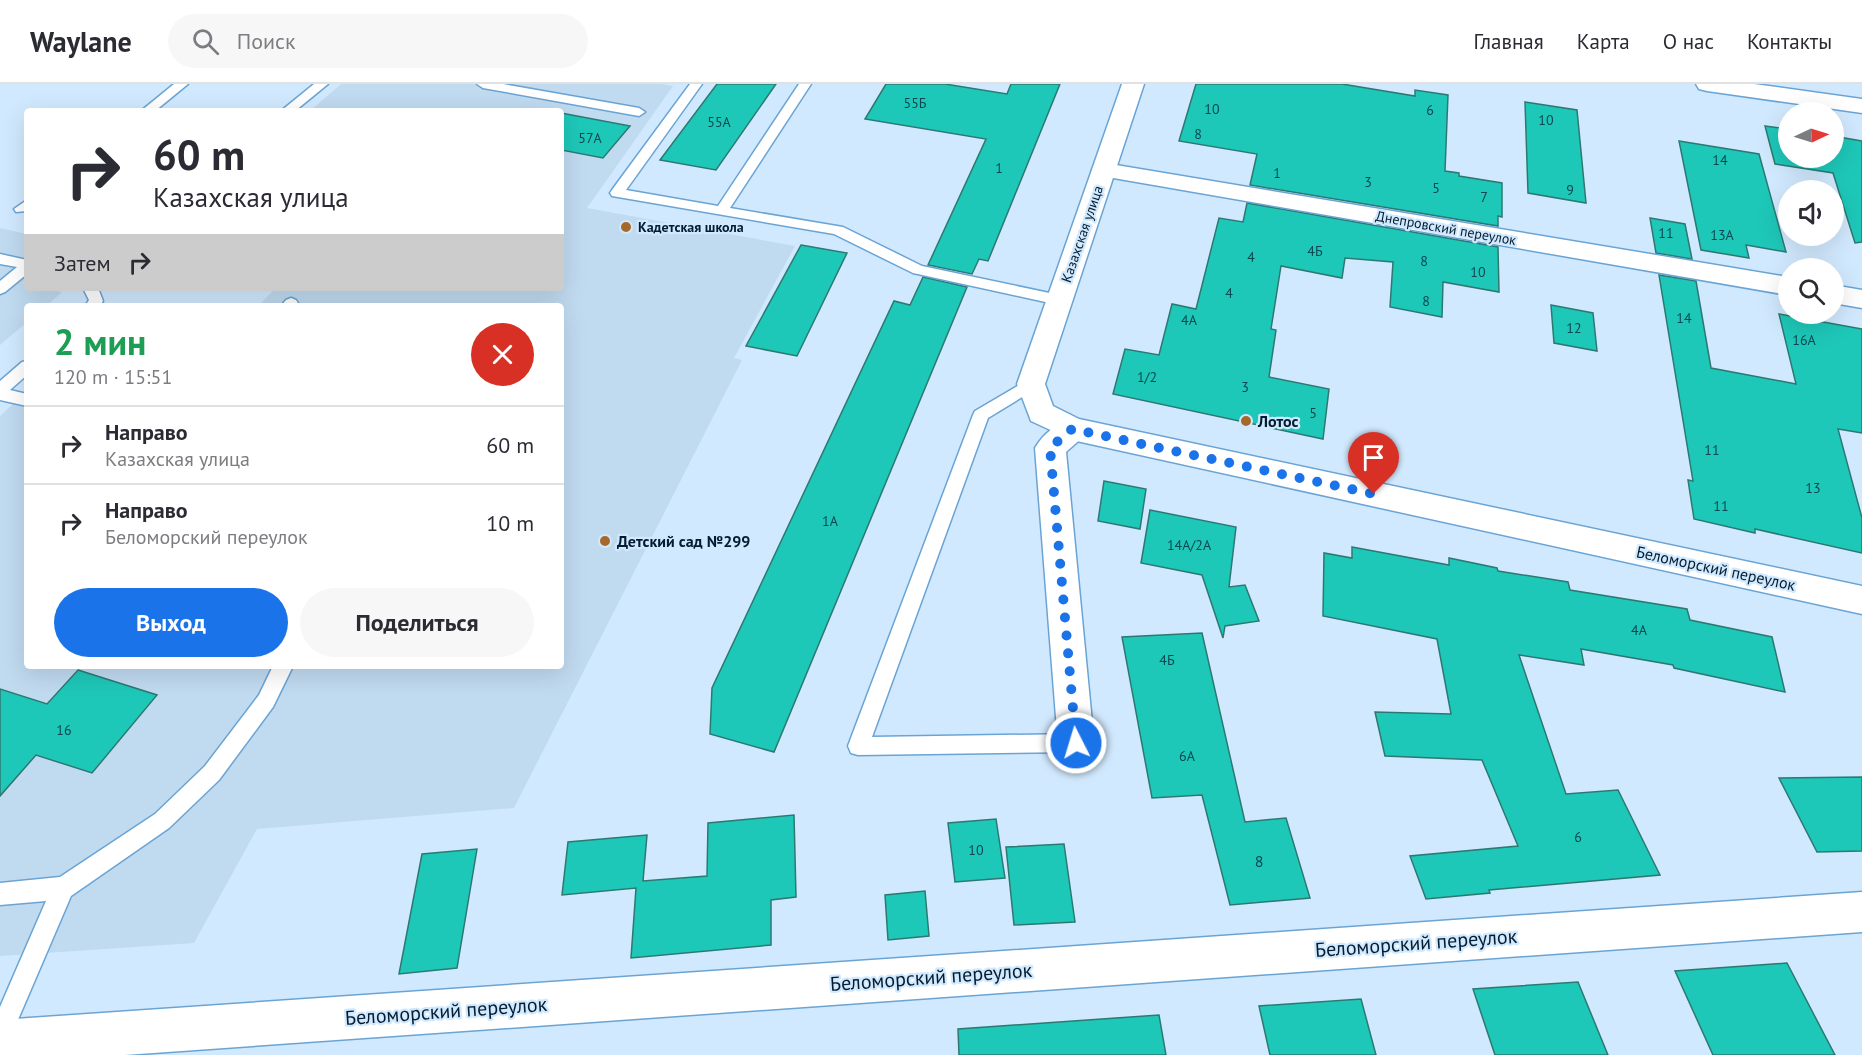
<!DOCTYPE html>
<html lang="ru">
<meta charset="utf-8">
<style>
body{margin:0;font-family:"PT Sans",sans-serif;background:#f7f7f7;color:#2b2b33;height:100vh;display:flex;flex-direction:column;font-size:22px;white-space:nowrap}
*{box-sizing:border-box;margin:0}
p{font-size:20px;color:#7c7c81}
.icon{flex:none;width:33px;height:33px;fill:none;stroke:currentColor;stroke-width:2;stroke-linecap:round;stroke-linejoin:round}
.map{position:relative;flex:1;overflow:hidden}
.drawer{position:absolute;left:24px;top:219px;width:540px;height:366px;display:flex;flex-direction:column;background:#fff;border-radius:6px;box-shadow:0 6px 24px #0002}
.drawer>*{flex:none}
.guide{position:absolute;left:24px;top:24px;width:540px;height:183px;border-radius:6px;box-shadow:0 6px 24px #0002;background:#fff;color:#2b2b33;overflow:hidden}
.needle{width:39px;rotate:86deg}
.tools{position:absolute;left:1778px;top:18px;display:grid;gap:12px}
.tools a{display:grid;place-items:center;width:66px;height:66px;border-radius:50%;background:#fff;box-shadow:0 6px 24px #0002;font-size:30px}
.pin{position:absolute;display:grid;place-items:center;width:51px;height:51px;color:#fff;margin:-62px -26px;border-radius:50% 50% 50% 0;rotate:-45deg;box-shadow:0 0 6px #0007}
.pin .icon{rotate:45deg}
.me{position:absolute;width:66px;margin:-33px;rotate:355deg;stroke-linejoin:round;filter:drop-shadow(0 0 4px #0008)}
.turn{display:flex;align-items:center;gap:21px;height:126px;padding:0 30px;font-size:27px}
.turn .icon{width:78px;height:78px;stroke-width:2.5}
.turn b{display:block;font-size:42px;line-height:51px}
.then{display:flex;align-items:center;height:57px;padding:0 30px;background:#0003;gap:12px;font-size:22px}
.round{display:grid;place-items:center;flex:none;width:63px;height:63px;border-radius:32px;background:#f7f7f7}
.head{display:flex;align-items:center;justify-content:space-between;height:102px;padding:0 30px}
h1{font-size:36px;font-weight:600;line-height:45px;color:#1e9e55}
.button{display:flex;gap:12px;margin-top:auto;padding:12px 30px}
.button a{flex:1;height:69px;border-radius:36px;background:#1a73e8;color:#fff;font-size:24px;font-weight:600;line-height:69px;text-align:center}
.button a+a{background:#f7f7f7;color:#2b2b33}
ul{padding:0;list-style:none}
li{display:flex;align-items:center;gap:18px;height:78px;padding:0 30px;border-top:2px solid #e1e1e2}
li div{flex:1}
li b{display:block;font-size:22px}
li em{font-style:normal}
header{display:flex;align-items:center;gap:36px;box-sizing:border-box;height:84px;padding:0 30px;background:#fff;border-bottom:2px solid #e1e1e2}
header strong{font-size:28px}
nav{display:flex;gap:33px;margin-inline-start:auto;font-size:21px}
.search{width:420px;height:54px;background:#f7f7f7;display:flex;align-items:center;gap:15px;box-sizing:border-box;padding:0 21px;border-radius:33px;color:#7c7c81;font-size:22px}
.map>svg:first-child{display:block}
.built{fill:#c0daf0}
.building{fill:#1ec8b9;stroke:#2d7971;stroke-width:1.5}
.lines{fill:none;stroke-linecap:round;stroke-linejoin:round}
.lane-casing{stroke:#6aa4d5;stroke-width:3}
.street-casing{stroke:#6aa4d5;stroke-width:3}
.secondary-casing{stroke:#6aa4d5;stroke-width:3}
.lane{fill:#fff;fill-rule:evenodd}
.street{fill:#fff;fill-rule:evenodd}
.secondary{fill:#fff;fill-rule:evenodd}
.route{stroke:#1a73e8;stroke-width:10;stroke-dasharray:0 18}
.poi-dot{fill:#a56a2a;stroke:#d1e9fe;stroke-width:2}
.labels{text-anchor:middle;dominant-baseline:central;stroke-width:4.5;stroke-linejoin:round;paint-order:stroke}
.number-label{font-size:14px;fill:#0a4752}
.far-poi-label{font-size:14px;font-weight:bold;fill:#041c2f;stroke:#d1e9fe;text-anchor:start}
.far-street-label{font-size:14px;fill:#041c2f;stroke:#d1e9fe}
.poi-label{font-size:16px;font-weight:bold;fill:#041c2f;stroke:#d1e9fe;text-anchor:start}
.street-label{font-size:16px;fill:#041c2f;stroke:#d1e9fe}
.near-number-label{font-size:16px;fill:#0a4752}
.near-street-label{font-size:20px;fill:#041c2f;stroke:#d1e9fe}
</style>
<header>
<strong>Waylane</strong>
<div class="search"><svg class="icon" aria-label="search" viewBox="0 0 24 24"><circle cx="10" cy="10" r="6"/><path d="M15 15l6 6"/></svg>Поиск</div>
<nav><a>Главная</a><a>Карта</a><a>О нас</a><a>Контакты</a></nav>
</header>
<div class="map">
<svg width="1862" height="971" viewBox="0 0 1862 971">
<rect width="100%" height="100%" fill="#d1e9fe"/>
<g class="built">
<path d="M 341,0 L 662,0 L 673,2 L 587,124 L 795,162 L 734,274 L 742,276 L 514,724 L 257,745 L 194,859 L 0,872 L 0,332 L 27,307 L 27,582 L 561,582 L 561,222 L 258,222 L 276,204 L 561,204 L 561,27 L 310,27 Z"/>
<path d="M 0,144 L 27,150 L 27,195 L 22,199 L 27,200 L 27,204 L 43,204 L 62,208 L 46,222 L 27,222 L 27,238 L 0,261 Z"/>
</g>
<g class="building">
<path d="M 717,0 L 776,0 L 716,86 L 660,76 Z"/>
<path d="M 886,0 L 945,0 L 1007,10 L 1011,0 L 1060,0 L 988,177 L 979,175 L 972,190 L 928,181 L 986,55 L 865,35 Z"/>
<path d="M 1196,0 L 1342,0 L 1415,12 L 1415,6 L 1448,11 L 1445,87 L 1459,89 L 1459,92 L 1502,99 L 1502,133 L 1498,132 L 1498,142 L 1250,101 L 1257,70 L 1179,57 Z"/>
<path d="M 1525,18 L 1577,26 L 1586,119 L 1528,109 Z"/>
<path d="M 561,29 L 630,42 L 603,74 L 561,66 Z"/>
<path d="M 1765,42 L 1788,45 L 1788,74 L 1833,74 L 1833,52 L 1862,57 L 1862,158 L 1855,159 L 1833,89 L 1775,80 Z"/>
<path d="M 1679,57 L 1759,70 L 1786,168 L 1746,161 L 1749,174 L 1701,166 Z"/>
<path d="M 1247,119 L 1498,163 L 1499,208 L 1443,198 L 1442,233 L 1390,223 L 1393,178 L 1345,174 L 1342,194 L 1281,182 L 1271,245 L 1276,246 L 1269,293 L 1329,305 L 1323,355 L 1113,310 L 1125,265 L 1159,271 L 1172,220 L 1196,225 L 1219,134 L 1243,138 Z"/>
<path d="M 1650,134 L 1685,140 L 1692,175 L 1656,169 Z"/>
<path d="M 801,161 L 847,169 L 797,272 L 746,262 Z"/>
<path d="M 1659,191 L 1696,197 L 1711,284 L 1796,300 L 1779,230 L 1862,245 L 1862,349 L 1838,345 L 1862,434 L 1862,469 L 1755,445 L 1755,449 L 1694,435 L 1688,396 L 1693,397 Z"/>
<path d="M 923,193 L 967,203 L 774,668 L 710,650 L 712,604 L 894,217 L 910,221 Z"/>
<path d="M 1551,221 L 1593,229 L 1597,267 L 1554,259 Z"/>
<path d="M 1104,397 L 1146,405 L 1140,445 L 1098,437 Z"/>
<path d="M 1150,426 L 1236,443 L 1229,503 L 1245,501 L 1259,537 L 1225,542 L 1223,554 L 1202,491 L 1141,479 Z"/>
<path d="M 1352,463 L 1449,481 L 1449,474 L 1497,484 L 1498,487 L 1568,498 L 1570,506 L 1687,525 L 1690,536 L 1772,553 L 1785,608 L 1674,584 L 1673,581 L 1581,565 L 1584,581 L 1519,571 L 1566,710 L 1618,706 L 1660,791 L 1489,806 L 1490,809 L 1426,815 L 1410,772 L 1518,762 L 1482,676 L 1385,672 L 1375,628 L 1451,630 L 1437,555 L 1323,532 L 1324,469 L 1352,474 Z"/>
<path d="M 1202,549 L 1245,738 L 1286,734 L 1310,814 L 1230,821 L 1202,711 L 1152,714 L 1122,553 Z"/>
<path d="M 78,586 L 157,611 L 92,689 L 36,671 L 0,712 L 0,605 L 47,620 Z"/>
<path d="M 1862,693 L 1862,767 L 1817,768 L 1779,694 Z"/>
<path d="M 794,731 L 796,813 L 771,816 L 771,861 L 631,874 L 636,804 L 562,811 L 568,758 L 647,751 L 643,797 L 707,792 L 708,739 Z"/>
<path d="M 996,735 L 1005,794 L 955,798 L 948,739 Z"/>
<path d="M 1064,760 L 1075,838 L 1014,841 L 1006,763 Z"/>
<path d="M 477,765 L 457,884 L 399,890 L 422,770 Z"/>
<path d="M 925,807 L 929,852 L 888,856 L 885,811 Z"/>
<path d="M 1787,879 L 1835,971 L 1713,971 L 1675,887 Z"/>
<path d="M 1578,898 L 1608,971 L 1495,971 L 1473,905 Z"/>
<path d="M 1361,915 L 1376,971 L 1270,971 L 1259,922 Z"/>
<path d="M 1159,931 L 1166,971 L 959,971 L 958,945 Z"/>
</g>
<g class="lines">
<g class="lane-casing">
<g id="lane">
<path d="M 174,0 L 188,0 L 155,27 L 141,27 Z"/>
<path d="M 314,0 L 328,0 L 295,27 L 281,27 Z"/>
<path d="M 477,0 L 503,0 L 639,24 L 645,28 L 639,32 L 483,4 Z"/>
<path d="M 690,0 L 702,0 L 626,106 L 718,122 L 799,0 L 811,0 L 730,124 L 843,143 L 922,182 L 1059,211 L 1066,216 L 1059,221 L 913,189 L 834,150 L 612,112 L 610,109 L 612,106 Z"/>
<path d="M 27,116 L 27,127 L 16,128 L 14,125 Z"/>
<path d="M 0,170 L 27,176 L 27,190 L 5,208 L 0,210 L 0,197 L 17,183 L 0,180 Z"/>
<path d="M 83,204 L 98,204 L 103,217 L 100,222 L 85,222 L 89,216 Z"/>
<path d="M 291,214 L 296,216 L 298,219 L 297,222 L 281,222 L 286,216 Z"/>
<path d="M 27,277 L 27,291 L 10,306 L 27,310 L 27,322 L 0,316 L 0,297 L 22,278 Z"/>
<path d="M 1031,294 L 1037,296 L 1039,300 L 1037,304 L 988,334 L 872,653 L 1076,650 L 1083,652 L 1086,659 L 1083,666 L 1076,668 L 858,671 L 851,669 L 848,662 L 973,331 L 975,327 Z"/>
<path d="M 273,582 L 293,582 L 273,623 L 219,696 L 169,744 L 71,812 L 8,959 L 0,963 L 0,923 L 46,817 L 0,821 L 0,799 L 60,793 L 155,730 L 205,682 L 259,611 Z"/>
</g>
</g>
<g class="street-casing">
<g id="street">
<path d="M 1696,0 L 1754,0 L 1862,15 L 1862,29 L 1707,7 L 1699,5 Z"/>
<path d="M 1104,79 L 1788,193 L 1788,211 L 1096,91 L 1092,86 L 1096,81 Z"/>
<path d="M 1833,201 L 1862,206 L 1862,224 L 1833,219 Z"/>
<path d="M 1072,334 L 1083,337 L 1087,345 L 1083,353 L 1066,368 L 1094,659 L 1089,671 L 1076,676 L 1063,671 L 1058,659 L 1035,364 C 1043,350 1057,339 1072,334 Z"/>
</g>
</g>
<g class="secondary-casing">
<g id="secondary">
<path d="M 1122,0 L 1144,0 L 1045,300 L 1053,322 L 1079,335 L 1862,502 L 1862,530 L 1072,356 L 1031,337 L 1017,300 Z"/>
<path d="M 1862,808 L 1862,848 L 125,971 L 0,971 L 0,936 Z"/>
</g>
</g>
<use href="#lane" class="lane"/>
<use href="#street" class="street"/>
<use href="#secondary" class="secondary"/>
</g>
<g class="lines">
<path class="route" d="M 1076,659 L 1050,364 L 1072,345 L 1374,410"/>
</g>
<g class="poi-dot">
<circle cx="626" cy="143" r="6"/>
<circle cx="1246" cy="337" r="6"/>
<circle cx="605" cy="457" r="6"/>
</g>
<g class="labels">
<g class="number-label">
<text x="915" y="19">55Б</text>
<text x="1212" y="25">10</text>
<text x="1430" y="26">6</text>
<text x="1546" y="36">10</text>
<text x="719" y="38">55А</text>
<text x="1198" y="50">8</text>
<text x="590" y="54">57А</text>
<text x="1720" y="76">14</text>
<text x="999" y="84">1</text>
<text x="1277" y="89">1</text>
<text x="1368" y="98">3</text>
<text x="1436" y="104">5</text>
<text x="1570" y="106">9</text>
<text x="1484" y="113">7</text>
<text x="1666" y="149">11</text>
<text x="1722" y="151">13А</text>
<text x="1315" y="167">4Б</text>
<text x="1251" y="173">4</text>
<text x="1424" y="177">8</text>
<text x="1478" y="188">10</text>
<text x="1229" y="209">4</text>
<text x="1426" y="217">8</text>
<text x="1684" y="234">14</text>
<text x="1189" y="236">4А</text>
<text x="1574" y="244">12</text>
<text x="1804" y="256">16А</text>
<text x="1147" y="293">1/2</text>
<text x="1245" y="303">3</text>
<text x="1313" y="329">5</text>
<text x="1712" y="366">11</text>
<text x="1813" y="404">13</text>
<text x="1721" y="422">11</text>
<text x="830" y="437">1А</text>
<text x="1189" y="461">14А/2А</text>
<text x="1639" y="546">4А</text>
<text x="1167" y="576">4Б</text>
<text x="64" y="646">16</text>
<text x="1187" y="672">6А</text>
<text x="1578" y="753">6</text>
<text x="976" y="766">10</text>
</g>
<g class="far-poi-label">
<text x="638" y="143">Кадетская школа</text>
</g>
<g class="far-street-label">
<text transform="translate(1446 144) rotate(10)">Днепровский переулок</text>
<text transform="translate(1082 150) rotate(-71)">Казахская улица</text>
</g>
<g class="poi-label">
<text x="1258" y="337">Лотос</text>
<text x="617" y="457">Детский сад №299</text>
</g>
<g class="street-label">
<text transform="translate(1716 484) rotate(12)">Беломорский переулок</text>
</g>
<g class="near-number-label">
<text x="1259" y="777">8</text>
</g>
<g class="near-street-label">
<text transform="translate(1416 859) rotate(-4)">Беломорский переулок</text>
<text transform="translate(931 893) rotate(-4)">Беломорский переулок</text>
<text transform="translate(446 927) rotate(-4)">Беломорский переулок</text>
</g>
</g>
</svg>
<div class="tools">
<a><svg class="needle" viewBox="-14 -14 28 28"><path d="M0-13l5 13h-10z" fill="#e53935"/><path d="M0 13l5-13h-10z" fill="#7c7c81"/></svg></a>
<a><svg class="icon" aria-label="sound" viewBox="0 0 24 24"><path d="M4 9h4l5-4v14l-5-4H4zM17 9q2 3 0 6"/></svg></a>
<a><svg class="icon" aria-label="search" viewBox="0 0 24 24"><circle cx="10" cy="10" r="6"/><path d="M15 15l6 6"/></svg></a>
</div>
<div class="pin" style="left:1374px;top:410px;background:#d93025"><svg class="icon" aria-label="arrive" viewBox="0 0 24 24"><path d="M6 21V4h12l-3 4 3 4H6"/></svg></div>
<svg class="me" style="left:1076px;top:659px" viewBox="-20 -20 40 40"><circle r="17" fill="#1a73e8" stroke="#fff" stroke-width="3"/><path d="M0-11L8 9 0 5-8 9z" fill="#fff"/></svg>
<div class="guide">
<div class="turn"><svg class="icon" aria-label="right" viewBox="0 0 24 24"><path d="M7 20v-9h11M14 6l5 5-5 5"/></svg><div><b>60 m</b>Казахская улица</div></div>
<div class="then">Затем<svg class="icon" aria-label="right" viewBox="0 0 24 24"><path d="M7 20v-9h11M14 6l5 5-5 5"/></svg></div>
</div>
<section class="drawer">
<div class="head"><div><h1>2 мин</h1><p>120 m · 15:51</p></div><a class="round" style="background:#d93025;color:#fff"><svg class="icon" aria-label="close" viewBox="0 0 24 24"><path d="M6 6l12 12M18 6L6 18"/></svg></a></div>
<ul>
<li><svg class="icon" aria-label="right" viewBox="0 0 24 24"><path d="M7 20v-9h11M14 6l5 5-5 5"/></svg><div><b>Направо</b><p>Казахская улица</p></div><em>60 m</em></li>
<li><svg class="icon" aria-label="right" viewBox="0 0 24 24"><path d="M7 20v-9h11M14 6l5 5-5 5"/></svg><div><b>Направо</b><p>Беломорский переулок</p></div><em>10 m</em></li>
</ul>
<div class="button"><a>Выход</a><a>Поделиться</a></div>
</section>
</div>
